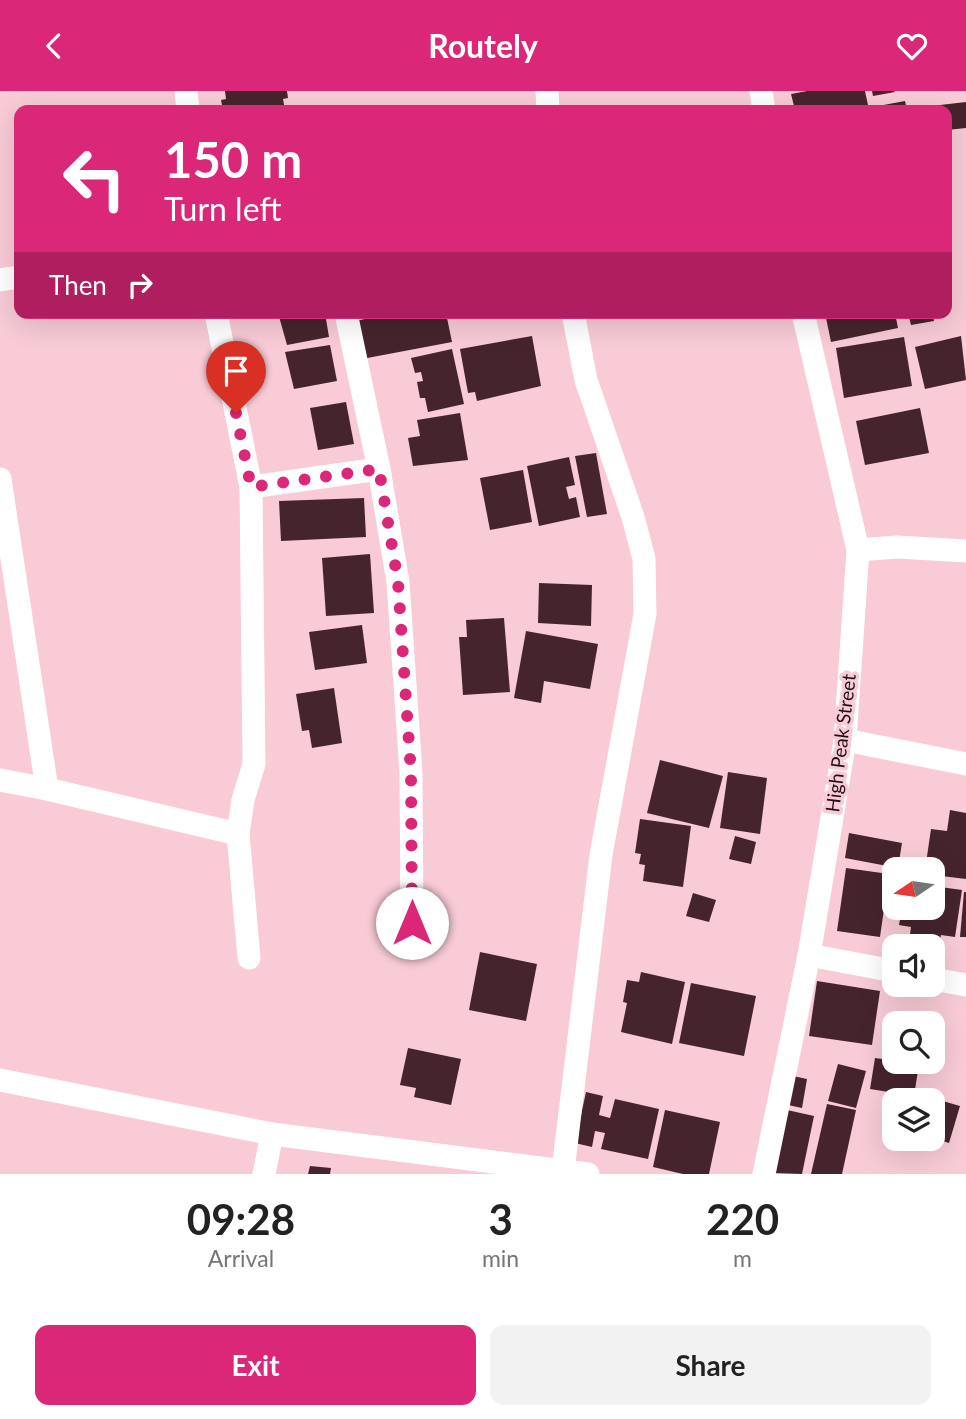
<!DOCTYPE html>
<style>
body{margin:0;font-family:Lato,sans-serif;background:#f2f2f2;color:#222;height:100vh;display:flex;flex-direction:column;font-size:26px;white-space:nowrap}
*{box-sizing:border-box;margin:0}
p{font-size:23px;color:#767676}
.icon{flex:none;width:38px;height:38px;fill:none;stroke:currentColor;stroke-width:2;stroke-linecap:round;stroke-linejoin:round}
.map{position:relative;height:1083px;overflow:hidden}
.side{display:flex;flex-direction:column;background:#fff;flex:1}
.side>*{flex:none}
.guide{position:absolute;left:14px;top:14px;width:938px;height:214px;border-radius:14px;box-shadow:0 7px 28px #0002;background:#db2777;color:#fff;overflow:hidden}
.needle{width:46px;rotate:257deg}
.tools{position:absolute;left:882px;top:766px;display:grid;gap:14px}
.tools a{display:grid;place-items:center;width:63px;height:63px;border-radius:14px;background:#fff;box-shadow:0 7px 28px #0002;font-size:35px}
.pin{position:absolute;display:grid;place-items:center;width:60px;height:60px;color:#fff;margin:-72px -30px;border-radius:50% 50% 50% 0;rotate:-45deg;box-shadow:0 0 7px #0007}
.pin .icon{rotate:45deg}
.me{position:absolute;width:77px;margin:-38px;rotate:0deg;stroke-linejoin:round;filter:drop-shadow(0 0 5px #0008)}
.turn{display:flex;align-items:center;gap:24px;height:147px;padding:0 35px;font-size:32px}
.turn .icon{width:91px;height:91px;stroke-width:2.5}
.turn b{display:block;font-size:49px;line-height:60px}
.then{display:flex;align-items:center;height:66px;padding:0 35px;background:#0003;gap:14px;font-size:26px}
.eta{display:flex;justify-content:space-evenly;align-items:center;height:119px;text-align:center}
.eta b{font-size:42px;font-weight:700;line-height:49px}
.button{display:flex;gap:14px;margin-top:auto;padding:14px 35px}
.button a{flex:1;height:80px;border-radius:14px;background:#db2777;color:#fff;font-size:28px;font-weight:700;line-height:80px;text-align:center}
.button a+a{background:#f2f2f2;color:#222}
header{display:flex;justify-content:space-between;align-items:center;height:91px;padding:0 35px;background:#db2777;color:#fff;font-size:32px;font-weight:700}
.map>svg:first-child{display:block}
.building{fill:#46242e}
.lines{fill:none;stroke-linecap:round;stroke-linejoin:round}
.street{stroke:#fff;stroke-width:23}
.route{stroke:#db2777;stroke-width:12;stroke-dasharray:0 21.6}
.labels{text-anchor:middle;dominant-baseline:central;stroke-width:7;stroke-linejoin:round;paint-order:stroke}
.street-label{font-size:19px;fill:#1f0f14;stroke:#f8cbd6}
</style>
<header><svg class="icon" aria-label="back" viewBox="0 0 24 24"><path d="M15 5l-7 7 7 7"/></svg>Routely<svg class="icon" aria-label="heart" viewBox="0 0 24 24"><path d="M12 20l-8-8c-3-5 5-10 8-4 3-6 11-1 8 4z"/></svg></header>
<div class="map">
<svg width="966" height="1083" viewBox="0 0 966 1083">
<rect width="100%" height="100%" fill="#f8cbd6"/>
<g class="building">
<path d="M 225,0 L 287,0 L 288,7 L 283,8 L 285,19 L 223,19 L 221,9 L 226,8 Z"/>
<path d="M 807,0 L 865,0 L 869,19 L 795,19 L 791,3 Z"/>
<path d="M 872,0 L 894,0 L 895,1 L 873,5 Z"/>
<path d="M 905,10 L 907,19 L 879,19 L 878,15 Z"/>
<path d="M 966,11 L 966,37 L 947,39 L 947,19 L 914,19 L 914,17 Z"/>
<path d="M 278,222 L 325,222 L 329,246 L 287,254 Z"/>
<path d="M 395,222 L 446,222 L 452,251 L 362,268 L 355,230 Z"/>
<path d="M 825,222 L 895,222 L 898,237 L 831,251 Z"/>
<path d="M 908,222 L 933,222 L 934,230 L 911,234 Z"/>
<path d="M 532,245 L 541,295 L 477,310 L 475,301 L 468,302 L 460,258 Z"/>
<path d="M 961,245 L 966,289 L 925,298 L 915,256 Z"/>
<path d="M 904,246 L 912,295 L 844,307 L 836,257 Z"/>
<path d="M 330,254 L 337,290 L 294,298 L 285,261 Z"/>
<path d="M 452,258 L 464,313 L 428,321 L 425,307 L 420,307 L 417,291 L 423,290 L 421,281 L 415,282 L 411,267 Z"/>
<path d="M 346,311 L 354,353 L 318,359 L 310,317 Z"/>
<path d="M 920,317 L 929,362 L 865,374 L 856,330 Z"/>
<path d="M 460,322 L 468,369 L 413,375 L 408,347 L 420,345 L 417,329 Z"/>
<path d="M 596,362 L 607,423 L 587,426 L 575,365 Z"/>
<path d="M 569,366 L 575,394 L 566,396 L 569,408 L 576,406 L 580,426 L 539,435 L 527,375 Z"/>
<path d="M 523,379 L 532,431 L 490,439 L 480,387 Z"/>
<path d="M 364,407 L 366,446 L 281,450 L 279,410 Z"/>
<path d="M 370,463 L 374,522 L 326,525 L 322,467 Z"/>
<path d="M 539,492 L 592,494 L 591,535 L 538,532 Z"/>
<path d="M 504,527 L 510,601 L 463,604 L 459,546 L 467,546 L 466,529 Z"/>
<path d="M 362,534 L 367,572 L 315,579 L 309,541 Z"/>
<path d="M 526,540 L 598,553 L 590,598 L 544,590 L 541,612 L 514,607 Z"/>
<path d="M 334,597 L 342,652 L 312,657 L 309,639 L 302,640 L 296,603 Z"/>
<path d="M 660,669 L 723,685 L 709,737 L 647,722 Z"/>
<path d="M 728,681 L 767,687 L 760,743 L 720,737 Z"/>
<path d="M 950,719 L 966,722 L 966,788 L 933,784 L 933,779 L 925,779 L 931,738 L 947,740 Z"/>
<path d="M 640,728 L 691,735 L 683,796 L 643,790 L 645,774 L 639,773 L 641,763 L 635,762 Z"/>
<path d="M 849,742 L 902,752 L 898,777 L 845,767 Z"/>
<path d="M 735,745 L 756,751 L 751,773 L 729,768 Z"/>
<path d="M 846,777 L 889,783 L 880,846 L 837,840 Z"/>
<path d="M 933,795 L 962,799 L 955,846 L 941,844 L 939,856 L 909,851 L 911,836 L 899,834 L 902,817 L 933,817 Z"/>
<path d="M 964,801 L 966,801 L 966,846 L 960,846 Z"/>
<path d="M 693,802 L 716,809 L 709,831 L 686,825 Z"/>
<path d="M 480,861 L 537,873 L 526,930 L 469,919 Z"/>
<path d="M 641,881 L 685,891 L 672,953 L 621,941 L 627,912 L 623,911 L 627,889 L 639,891 Z"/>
<path d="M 817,890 L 880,900 L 872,954 L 809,945 Z"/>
<path d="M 691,892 L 756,905 L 744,965 L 679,952 Z"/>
<path d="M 408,957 L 461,968 L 451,1014 L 414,1006 L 416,997 L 400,994 Z"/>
<path d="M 875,967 L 919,973 L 914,1005 L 870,998 Z"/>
<path d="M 838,973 L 866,980 L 856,1017 L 828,1010 Z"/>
<path d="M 793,985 L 807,988 L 802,1017 L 788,1014 Z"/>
<path d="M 586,1001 L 603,1005 L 599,1024 L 610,1027 L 615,1008 L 659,1018 L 648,1068 L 601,1058 L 605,1042 L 595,1040 L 592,1056 L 575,1052 Z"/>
<path d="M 929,1006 L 960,1015 L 949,1052 L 933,1047 L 933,1010 L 928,1010 Z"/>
<path d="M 827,1013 L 856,1019 L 842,1083 L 811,1083 Z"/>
<path d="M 665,1019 L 720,1031 L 709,1083 L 683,1083 L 653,1076 Z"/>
<path d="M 787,1019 L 814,1025 L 802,1083 L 773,1082 Z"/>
<path d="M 310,1075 L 331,1077 L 330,1083 L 308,1083 Z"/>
</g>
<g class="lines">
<g class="street">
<path d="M 186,0 L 188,19"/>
<path d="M 547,0 L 548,19"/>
<path d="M 761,0 L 764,19"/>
<path d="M 0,189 L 19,186"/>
<path d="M 216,222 L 251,396 L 254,673 L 243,709 L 238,743"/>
<path d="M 346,222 L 379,378 L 398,491 L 411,682 L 412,832"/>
<path d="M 0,388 L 47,698 L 238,743 L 249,867"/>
<path d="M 251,396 L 379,378"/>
<path d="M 858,459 L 897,456 L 966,460"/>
<path d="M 845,649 L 966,673"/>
<path d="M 0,689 L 47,698"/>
<path d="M 809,864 L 894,880"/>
<path d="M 933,888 L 966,894"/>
<path d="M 0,989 L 272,1043 L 588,1083"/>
<path d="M 563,1080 L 601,764 L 645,523 L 644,468 L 633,426 L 586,289 L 573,222"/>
<path d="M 264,1083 L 272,1043"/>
<path d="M 764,1083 L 809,864 L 845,649 L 858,459 L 803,222"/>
</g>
</g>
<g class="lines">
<path class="route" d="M 236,322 L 251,396 L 379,378 L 398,491 L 411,682 L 412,832"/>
</g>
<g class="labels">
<g class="street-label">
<text transform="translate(840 652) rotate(-83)">High Peak Street</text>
</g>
</g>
</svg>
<div class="tools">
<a><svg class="needle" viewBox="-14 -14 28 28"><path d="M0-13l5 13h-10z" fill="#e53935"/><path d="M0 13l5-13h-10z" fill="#767676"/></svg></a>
<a><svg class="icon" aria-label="sound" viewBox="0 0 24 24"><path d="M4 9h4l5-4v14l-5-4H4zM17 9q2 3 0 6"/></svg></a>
<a><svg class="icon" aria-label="search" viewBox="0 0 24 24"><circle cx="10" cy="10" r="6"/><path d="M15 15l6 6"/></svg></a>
<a><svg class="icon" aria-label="layers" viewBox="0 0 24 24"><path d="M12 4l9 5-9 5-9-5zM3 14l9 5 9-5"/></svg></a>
</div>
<div class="pin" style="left:236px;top:322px;background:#d93025"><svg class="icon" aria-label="arrive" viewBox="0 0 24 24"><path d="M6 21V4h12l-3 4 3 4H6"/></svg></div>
<svg class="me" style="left:412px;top:832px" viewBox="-20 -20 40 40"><circle r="19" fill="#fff"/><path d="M0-13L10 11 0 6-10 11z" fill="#db2777"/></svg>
<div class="guide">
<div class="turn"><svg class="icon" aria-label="left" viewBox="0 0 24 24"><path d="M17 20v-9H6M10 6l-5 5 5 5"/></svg><div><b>150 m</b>Turn left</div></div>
<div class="then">Then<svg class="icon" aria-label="right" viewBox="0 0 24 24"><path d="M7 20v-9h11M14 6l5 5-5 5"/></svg></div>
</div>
</div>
<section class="side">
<div class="eta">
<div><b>09:28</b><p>Arrival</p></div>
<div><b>3</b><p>min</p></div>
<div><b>220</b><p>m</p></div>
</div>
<div class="button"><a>Exit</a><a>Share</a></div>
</section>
